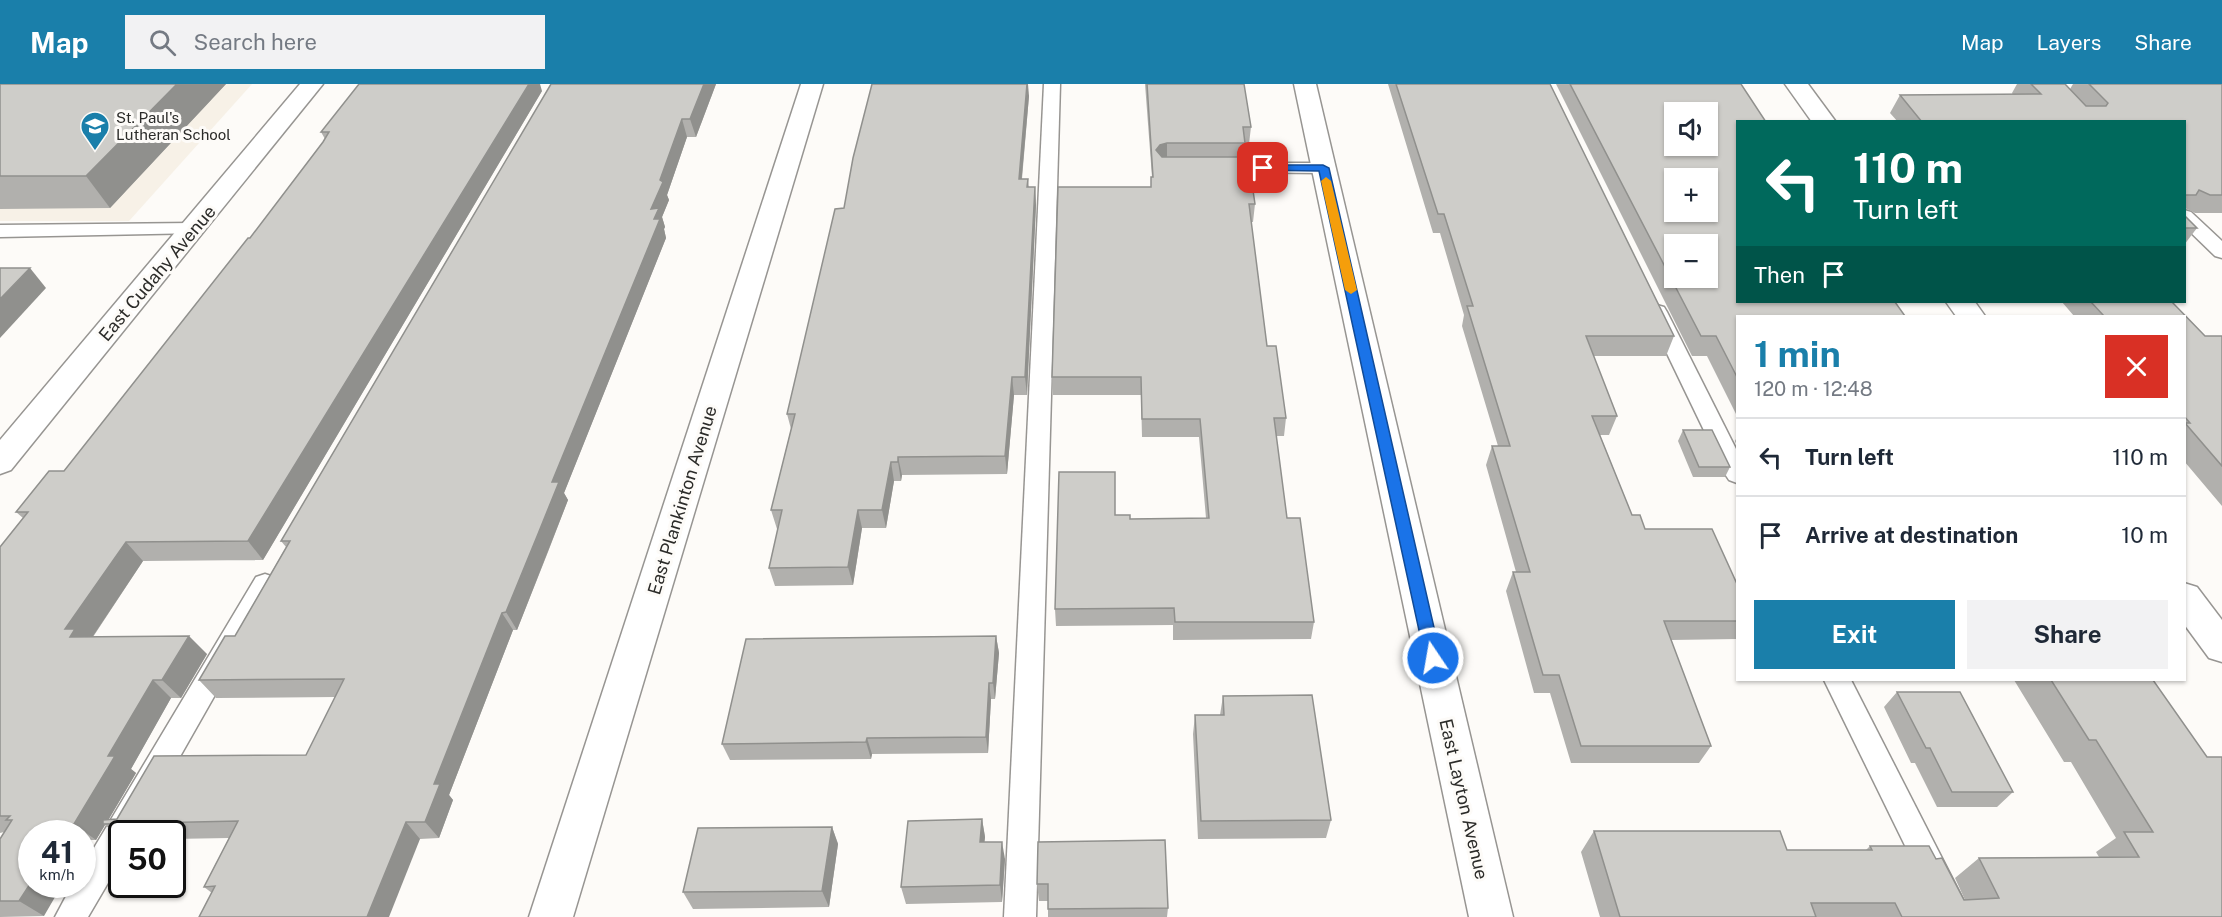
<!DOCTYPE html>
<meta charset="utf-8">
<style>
body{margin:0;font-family:"Public Sans",sans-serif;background:#f2f2f3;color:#1f2937;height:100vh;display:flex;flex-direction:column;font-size:22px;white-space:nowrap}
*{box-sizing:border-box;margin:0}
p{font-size:20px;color:#747a83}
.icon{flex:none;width:33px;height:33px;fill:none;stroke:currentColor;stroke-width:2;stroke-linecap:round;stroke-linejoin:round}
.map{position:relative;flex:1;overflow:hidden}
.side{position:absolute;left:1736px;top:231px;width:450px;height:366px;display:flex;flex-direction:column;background:#fff;border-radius:0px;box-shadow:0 2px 4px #0004}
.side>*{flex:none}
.top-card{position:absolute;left:1736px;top:36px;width:450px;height:183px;border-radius:0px;box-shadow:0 2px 4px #0004;background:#00695c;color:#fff;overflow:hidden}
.controls{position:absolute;left:1664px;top:18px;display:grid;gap:12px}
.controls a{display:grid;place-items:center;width:54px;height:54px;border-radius:0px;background:#fff;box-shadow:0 2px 4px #0004;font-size:30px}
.speed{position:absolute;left:18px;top:736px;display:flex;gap:12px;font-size:30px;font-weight:700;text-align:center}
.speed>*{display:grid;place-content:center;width:78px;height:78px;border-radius:50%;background:#fff;box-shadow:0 2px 4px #0004;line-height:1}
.speed small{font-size:15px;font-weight:400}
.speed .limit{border:3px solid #111;border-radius:9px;background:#fff;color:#111}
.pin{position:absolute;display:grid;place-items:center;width:51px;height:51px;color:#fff;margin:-26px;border-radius:12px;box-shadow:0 3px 9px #0006}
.me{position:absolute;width:66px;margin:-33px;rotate:348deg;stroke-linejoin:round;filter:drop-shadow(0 0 4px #0008)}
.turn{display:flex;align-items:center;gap:21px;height:126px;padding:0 18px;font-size:27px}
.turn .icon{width:78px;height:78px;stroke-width:2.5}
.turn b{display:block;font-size:42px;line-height:51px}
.then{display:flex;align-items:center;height:57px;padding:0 18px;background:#0003;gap:12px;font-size:22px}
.round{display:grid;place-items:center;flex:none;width:63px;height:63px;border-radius:0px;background:#f2f2f3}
.overview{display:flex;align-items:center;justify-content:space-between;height:102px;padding:0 18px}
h1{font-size:36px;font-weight:700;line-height:45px;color:#1a7faa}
.action{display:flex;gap:12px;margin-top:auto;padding:12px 18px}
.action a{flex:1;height:69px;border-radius:0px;background:#1a7faa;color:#fff;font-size:24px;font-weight:700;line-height:69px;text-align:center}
.action a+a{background:#f2f2f3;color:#1f2937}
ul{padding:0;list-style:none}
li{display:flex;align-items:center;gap:18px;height:78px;padding:0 18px;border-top:2px solid #e0e1e3}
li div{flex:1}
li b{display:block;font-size:22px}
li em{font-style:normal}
header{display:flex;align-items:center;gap:36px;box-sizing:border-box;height:84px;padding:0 30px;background:#1a7faa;color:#fff}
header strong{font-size:28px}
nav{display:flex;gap:33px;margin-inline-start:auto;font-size:21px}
.search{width:420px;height:54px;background:#f2f2f3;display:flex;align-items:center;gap:15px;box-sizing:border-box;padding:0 21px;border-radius:0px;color:#747a83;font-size:22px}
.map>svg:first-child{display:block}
.built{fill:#f7f1e7}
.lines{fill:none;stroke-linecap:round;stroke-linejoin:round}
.lane-casing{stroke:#979592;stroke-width:3}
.street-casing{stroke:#979592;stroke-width:3}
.secondary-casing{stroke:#979592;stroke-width:3}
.lane{fill:#fff;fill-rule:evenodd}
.street{fill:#fff;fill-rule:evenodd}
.secondary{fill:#fff;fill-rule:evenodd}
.wall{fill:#b1b0ad}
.shaded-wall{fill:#90908d}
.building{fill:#cecdc9;stroke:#90908d;stroke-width:1.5;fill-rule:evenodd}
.route{fill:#1a73e8;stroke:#114b97;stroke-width:1.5}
.slow{fill:#f59e0b}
.labels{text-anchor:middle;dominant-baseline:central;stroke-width:6;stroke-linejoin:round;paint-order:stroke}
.far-poi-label{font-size:15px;fill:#2b2b29;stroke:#fdfbf8;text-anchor:start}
.street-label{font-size:18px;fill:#2b2b29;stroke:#fdfbf8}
</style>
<header>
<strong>Map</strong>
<div class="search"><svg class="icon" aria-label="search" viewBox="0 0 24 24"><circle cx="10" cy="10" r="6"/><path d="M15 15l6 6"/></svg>Search here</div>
<nav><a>Map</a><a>Layers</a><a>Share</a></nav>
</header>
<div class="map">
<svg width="2222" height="833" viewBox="0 0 2222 833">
<rect width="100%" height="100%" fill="#fdfbf8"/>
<path class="built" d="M 0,0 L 252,0 L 129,137 L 0,137 Z"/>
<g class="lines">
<g class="lane-casing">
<g id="lane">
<path d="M 1044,0 L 1060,0 L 1036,833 L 1004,833 Z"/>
<path d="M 1218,79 L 1323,79 L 1329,80 L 1332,84 L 1329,88 L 1323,89 L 1212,88 L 1209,84 L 1212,80 Z"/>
<path d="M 2184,126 L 2191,128 L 2222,157 L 2222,174 L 2215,172 L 2184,142 Z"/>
<path d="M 194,139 L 201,141 L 204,145 L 201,149 L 0,153 L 0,141 Z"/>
<path d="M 1657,221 L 1664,223 L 1667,228 L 1737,367 L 1737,399 L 1729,396 L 1725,390 L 1647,228 L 1650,223 Z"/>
<path d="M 265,490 L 274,493 L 278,500 L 136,750 L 122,750 L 122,775 L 88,833 L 55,833 L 72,801 L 82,801 L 82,784 L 256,493 Z"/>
<path d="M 1824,596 L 1851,596 L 1972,833 L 1940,833 Z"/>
</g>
</g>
<g class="street-casing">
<g id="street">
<path d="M 300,0 L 323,0 L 11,386 L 0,390 L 0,356 Z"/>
<path d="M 801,0 L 823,0 L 573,833 L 529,833 Z"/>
<path d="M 1785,0 L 1808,0 L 1836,38 L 1812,38 Z"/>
<path d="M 1946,218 L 1975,218 L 1985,232 L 1956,232 Z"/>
<path d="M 2184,499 L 2197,503 L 2222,536 L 2222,578 L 2209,574 L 2184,540 Z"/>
</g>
</g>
<g class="secondary-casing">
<path id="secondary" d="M 1294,0 L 1316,0 L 1513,833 L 1469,833 Z"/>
</g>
<use href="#lane" class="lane"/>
<use href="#street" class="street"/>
<use href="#secondary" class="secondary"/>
</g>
<g class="wall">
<path d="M 0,0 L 226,0 L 110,124 L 0,125 Z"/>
<path d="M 551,0 L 716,0 L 696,53 L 687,53 L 667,111 L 669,116 L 662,133 L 665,143 L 664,145 L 666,154 L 564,409 L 568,416 L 548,468 L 517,546 L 513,546 L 449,711 L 453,716 L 439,754 L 420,755 L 212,809 L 204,803 L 229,754 L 172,755 L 172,750 L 122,750 L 122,754 L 105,741 L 96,756 L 88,756 L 82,767 L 82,750 L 32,750 L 44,832 L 0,833 L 0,755 L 4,748 L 0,749 L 0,463 L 23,434 L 16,428 L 64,387 L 250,154 L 325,55 L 321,48 L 542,7 L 263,476 L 143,477 L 93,553 L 207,570 L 181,614 L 171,614 L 131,685 L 136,689 L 108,736 L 117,735 L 306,671 L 335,613 L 216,614 L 199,596 L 235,552 L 286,463 L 281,457 Z"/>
<path d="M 1145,0 L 1244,0 L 1251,43 L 1249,60 L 1245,60 L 1244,73 L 1255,120 L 1253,138 L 1251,138 L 1267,262 L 1286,334 L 1284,352 L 1276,352 L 1287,434 L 1314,538 L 1311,555 L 1173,556 L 1173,541 L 1056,542 L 1055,525 L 1115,431 L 1130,435 L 1206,434 L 1199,353 L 1142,353 L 1141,311 L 1053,311 L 1052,293 L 1151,103 L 1152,93 Z"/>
<path d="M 1388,0 L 1550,0 L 1674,252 L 1666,272 L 1593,272 L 1617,332 L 1609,351 L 1600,351 L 1632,431 L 1645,445 L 1737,500 L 1737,555 L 1671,556 L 1711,662 L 1699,679 L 1571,679 L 1550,609 L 1534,609 L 1506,507 L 1513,488 L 1516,488 L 1486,381 L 1492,362 L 1498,362 L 1462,242 L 1464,231 L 1440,149 L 1433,149 Z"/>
<path d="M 1556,0 L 1741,0 L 1737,232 L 1737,332 L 1707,272 L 1692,272 Z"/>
<path d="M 2017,0 L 2065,0 L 2070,5 L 2073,0 L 2222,0 L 2222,129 L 2195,129 L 2185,124 L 2184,126 L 2184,38 L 1898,38 L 1890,29 L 1900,11 L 2013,11 L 2012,9 Z"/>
<path d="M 1029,12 L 1022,95 L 1028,95 L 1029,103 L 1035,103 L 1036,121 L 1027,311 L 1014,311 L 1007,390 L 902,391 L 901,397 L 894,397 L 886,444 L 862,444 L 853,501 L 775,502 L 769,484 L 778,445 L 777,445 L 771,426 L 791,345 L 787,330 L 844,124 Z"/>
<path d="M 2184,131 L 2197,144 L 2184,161 Z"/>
<path d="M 2062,218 L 2172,218 L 2205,252 L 2222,252 L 2222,422 L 2184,377 L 2184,232 L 2074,232 Z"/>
<path d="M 1683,346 L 1730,383 L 1725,393 L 1693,393 L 1678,357 Z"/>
<path d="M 1737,353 L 1737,362 L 1735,357 Z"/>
<path d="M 996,552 L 999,569 L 995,615 L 991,615 L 988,669 L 872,670 L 871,675 L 730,676 L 722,660 Z"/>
<path d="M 2014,596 L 2153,596 L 2222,833 L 1600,833 L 1581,768 L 1594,747 L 1787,766 L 1866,766 L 1870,762 L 1936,775 L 1964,816 L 1965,816 L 1955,794 L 1979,774 L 2099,773 L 2096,768 L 2116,754 L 2071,678 L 2064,678 Z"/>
<path d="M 1897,608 L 2013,708 L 1997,723 L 1937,723 L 1915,679 L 1911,679 L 1884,623 Z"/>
<path d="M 1223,612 L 1331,736 L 1326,754 L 1198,755 L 1193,650 L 1195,631 L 1220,631 Z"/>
<path d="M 982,735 L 985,753 L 984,758 L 1005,775 L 1002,818 L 906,820 L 901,803 Z"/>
<path d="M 832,743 L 838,760 L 829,823 L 693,825 L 683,808 Z"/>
<path d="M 1165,756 L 1168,824 L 1167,833 L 1048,833 L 1048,817 L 1039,817 L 1037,800 Z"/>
</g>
<g class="shaded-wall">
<path d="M 177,0 L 226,0 L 110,124 L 86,92 Z"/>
<path d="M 529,0 L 540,0 L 542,7 L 263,476 L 248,457 Z"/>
<path d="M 704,0 L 716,0 L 696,53 L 690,35 Z"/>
<path d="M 1027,0 L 1028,0 L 1029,12 L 1020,113 L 1019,95 Z"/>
<path d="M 682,35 L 687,53 L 667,111 L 669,116 L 662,133 L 665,143 L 664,145 L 666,154 L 564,409 L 568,416 L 517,546 L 506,528 L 552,398 L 651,125 L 660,96 Z"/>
<path d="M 1167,59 L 1167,77 L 1159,79 L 1156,66 L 1160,61 Z"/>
<path d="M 1035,103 L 1036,121 L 1027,311 L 1025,293 Z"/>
<path d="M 30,184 L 46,204 L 0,254 L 0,215 Z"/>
<path d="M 1012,293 L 1014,311 L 1007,390 L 1005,372 Z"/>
<path d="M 898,373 L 902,391 L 901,397 L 898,378 Z"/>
<path d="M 891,378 L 894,397 L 886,444 L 882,426 Z"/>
<path d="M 858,426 L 862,444 L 853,501 L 848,483 Z"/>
<path d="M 126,458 L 143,477 L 89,558 L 70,553 L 65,545 Z"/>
<path d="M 502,529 L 513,546 L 449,711 L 453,716 L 439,754 L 425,738 L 434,700 Z"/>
<path d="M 189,552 L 207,570 L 181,614 L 162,596 Z"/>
<path d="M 996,552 L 999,569 L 995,615 L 993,599 Z"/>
<path d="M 153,596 L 171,614 L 131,685 L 136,689 L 106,740 L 103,740 L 105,741 L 96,756 L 74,740 L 108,672 Z"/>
<path d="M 989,599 L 991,615 L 988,669 L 986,653 Z"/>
<path d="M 867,654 L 872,670 L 871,675 L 866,658 Z"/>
<path d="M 982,735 L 985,753 L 983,775 L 980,758 Z"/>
<path d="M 406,738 L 420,755 L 389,833 L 367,833 Z"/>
<path d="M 66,740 L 80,750 L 60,750 Z"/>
<path d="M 832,743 L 838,760 L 829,823 L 822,807 Z"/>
<path d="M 82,752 L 88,756 L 82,767 Z"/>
<path d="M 1002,758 L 1005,775 L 1002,818 L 1000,801 Z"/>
<path d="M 32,797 L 32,801 L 62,801 L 44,832 L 19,817 Z"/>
</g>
<g class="building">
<path d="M 0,0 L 177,0 L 86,92 L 0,92 Z"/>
<path d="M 359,0 L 529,0 L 248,457 L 126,458 L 65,545 L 75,545 L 70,553 L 189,552 L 162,596 L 153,596 L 108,672 L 115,672 L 74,740 L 66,740 L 60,750 L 32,750 L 32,797 L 19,817 L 0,817 L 0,755 L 12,736 L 6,736 L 10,732 L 0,732 L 0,463 L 28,428 L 16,428 L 49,387 L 64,387 L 248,154 L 250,154 L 323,58 L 329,48 L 321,48 Z"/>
<path d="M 551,0 L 704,0 L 690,35 L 682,35 L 660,96 L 663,98 L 651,125 L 659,124 L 654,135 L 660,135 L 552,398 L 559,398 L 538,450 L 506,528 L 502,529 L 434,700 L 440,700 L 425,738 L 406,738 L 367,833 L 199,833 L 215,802 L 204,803 L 238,737 L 103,740 L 103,736 L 117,735 L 154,672 L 306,671 L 344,595 L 199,596 L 225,552 L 235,552 L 290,457 L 281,457 Z"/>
<path d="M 872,0 L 1027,0 L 1019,95 L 1028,95 L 1027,103 L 1035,103 L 1025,293 L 1012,293 L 1005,372 L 898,373 L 898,378 L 891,378 L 882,426 L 858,426 L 848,483 L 769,484 L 782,426 L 771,426 L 795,330 L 787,330 L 835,125 L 844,124 L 853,74 Z"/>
<path d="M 1147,0 L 1244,0 L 1251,43 L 1243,43 L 1245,59 L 1167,59 L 1160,61 L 1156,66 L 1162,73 L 1248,73 L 1255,120 L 1249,120 L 1267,262 L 1276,262 L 1286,334 L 1274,334 L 1287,434 L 1300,434 L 1314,538 L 1175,538 L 1174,524 L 1055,525 L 1059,388 L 1115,388 L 1115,431 L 1130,431 L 1130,435 L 1209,434 L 1200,335 L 1142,335 L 1141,293 L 1052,293 L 1058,103 L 1151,103 L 1151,93 L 1153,93 Z"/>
<path d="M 1396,0 L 1550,0 L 1674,252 L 1586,252 L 1617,332 L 1592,332 L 1632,431 L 1640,431 L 1645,445 L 1712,445 L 1737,500 L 1737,537 L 1664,537 L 1711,662 L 1581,662 L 1559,591 L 1543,591 L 1513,488 L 1530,488 L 1492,362 L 1510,362 L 1467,222 L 1473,222 L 1444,130 L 1438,130 Z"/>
<path d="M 1570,0 L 1741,0 L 1766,38 L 1737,38 L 1737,218 L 1895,218 L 1905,232 L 1737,232 L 1737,293 L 1716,252 L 1701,252 ZM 1674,28 L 1707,28 L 1707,62 L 1674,62 ZM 1674,94 L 1707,94 L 1707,128 L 1674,128 ZM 1674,160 L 1707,160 L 1707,194 L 1674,194 Z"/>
<path d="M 2031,0 L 2065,0 L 2086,22 L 2106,22 L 2108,19 L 2089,0 L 2222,0 L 2222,111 L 2210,111 L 2199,106 L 2196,111 L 2184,111 L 2184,38 L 1922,38 L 1900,11 L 2041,10 Z"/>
<path d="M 2184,131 L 2197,144 L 2184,144 Z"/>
<path d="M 0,184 L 30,184 L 0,215 Z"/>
<path d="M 2091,218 L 2172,218 L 2205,252 L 2222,252 L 2222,382 L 2185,339 L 2190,339 L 2184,332 L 2184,232 L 2104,232 Z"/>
<path d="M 1683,346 L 1712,346 L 1730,383 L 1699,383 Z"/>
<path d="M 996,552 L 993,599 L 989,599 L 986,653 L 867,654 L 866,658 L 722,660 L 746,555 Z"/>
<path d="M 2051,596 L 2153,596 L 2207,673 L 2222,673 L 2222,833 L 1902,833 L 1895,819 L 1811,819 L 1816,833 L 1620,833 L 1594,747 L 1780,747 L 1787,766 L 1872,766 L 1870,762 L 1929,762 L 1936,775 L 1942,774 L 1964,816 L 1999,814 L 1979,774 L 2139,773 L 2124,748 L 2153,748 L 2096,656 L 2089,656 Z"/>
<path d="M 1897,608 L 1960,608 L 2013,708 L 1952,708 L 1930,664 L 1926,664 Z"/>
<path d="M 1312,611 L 1331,736 L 1201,737 L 1195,631 L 1224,631 L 1223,612 Z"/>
<path d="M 982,735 L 980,758 L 1002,758 L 1000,801 L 901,803 L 908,737 Z"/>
<path d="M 832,743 L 822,807 L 683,808 L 698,744 Z"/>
<path d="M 1165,756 L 1168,824 L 1048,825 L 1048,800 L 1037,800 L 1038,758 Z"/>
</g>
<path class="route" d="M 1263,81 L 1323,81 L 1329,84 L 1441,574 L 1438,579 L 1433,581 L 1428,579 L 1425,574 L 1319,87 L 1259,86 L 1259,82 Z"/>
<path class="slow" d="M 1326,93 L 1331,97 L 1357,206 L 1351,210 L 1345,206 L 1321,97 Z"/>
<defs>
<g id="school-pin" transform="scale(1.5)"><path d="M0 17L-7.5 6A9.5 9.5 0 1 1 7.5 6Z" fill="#1a7faa" stroke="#fdfbf8"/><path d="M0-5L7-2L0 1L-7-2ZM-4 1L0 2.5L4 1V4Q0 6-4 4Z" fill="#fff"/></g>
</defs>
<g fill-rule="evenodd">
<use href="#school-pin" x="95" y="42"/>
</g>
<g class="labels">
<g class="far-poi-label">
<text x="116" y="33">St. Paul's<tspan x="116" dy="17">Lutheran School</tspan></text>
</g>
<g class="street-label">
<text transform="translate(157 189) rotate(-50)">East Cudahy Avenue</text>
<text transform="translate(682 416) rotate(-73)">East Plankinton Avenue</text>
<text transform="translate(1464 715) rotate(77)">East Layton Avenue</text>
</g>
</g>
</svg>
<div class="controls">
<a><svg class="icon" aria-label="sound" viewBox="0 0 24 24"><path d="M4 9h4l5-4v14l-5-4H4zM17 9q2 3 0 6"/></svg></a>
<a>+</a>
<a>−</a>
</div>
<div class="speed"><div>41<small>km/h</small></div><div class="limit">50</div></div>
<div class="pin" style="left:1263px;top:84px;background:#d93025"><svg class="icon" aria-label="arrive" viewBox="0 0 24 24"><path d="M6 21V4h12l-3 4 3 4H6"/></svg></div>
<svg class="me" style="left:1433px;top:574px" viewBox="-20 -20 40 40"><circle r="17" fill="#1a73e8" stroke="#fff" stroke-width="3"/><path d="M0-11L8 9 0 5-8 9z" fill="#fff"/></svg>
<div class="top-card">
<div class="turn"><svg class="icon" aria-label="left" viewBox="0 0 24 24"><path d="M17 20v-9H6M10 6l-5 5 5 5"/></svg><div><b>110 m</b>Turn left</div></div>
<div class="then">Then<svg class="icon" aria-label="arrive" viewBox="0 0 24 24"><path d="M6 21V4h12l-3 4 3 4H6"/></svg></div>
</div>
<section class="side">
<div class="overview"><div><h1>1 min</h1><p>120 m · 12:48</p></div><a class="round" style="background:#d93025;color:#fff"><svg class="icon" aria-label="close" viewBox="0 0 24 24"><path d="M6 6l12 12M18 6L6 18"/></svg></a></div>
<ul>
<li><svg class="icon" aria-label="left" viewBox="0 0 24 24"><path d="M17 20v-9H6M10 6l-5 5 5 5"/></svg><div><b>Turn left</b></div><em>110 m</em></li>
<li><svg class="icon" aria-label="arrive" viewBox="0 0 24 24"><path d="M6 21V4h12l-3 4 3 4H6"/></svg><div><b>Arrive at destination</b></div><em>10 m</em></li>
</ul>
<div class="action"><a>Exit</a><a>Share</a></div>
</section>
</div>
